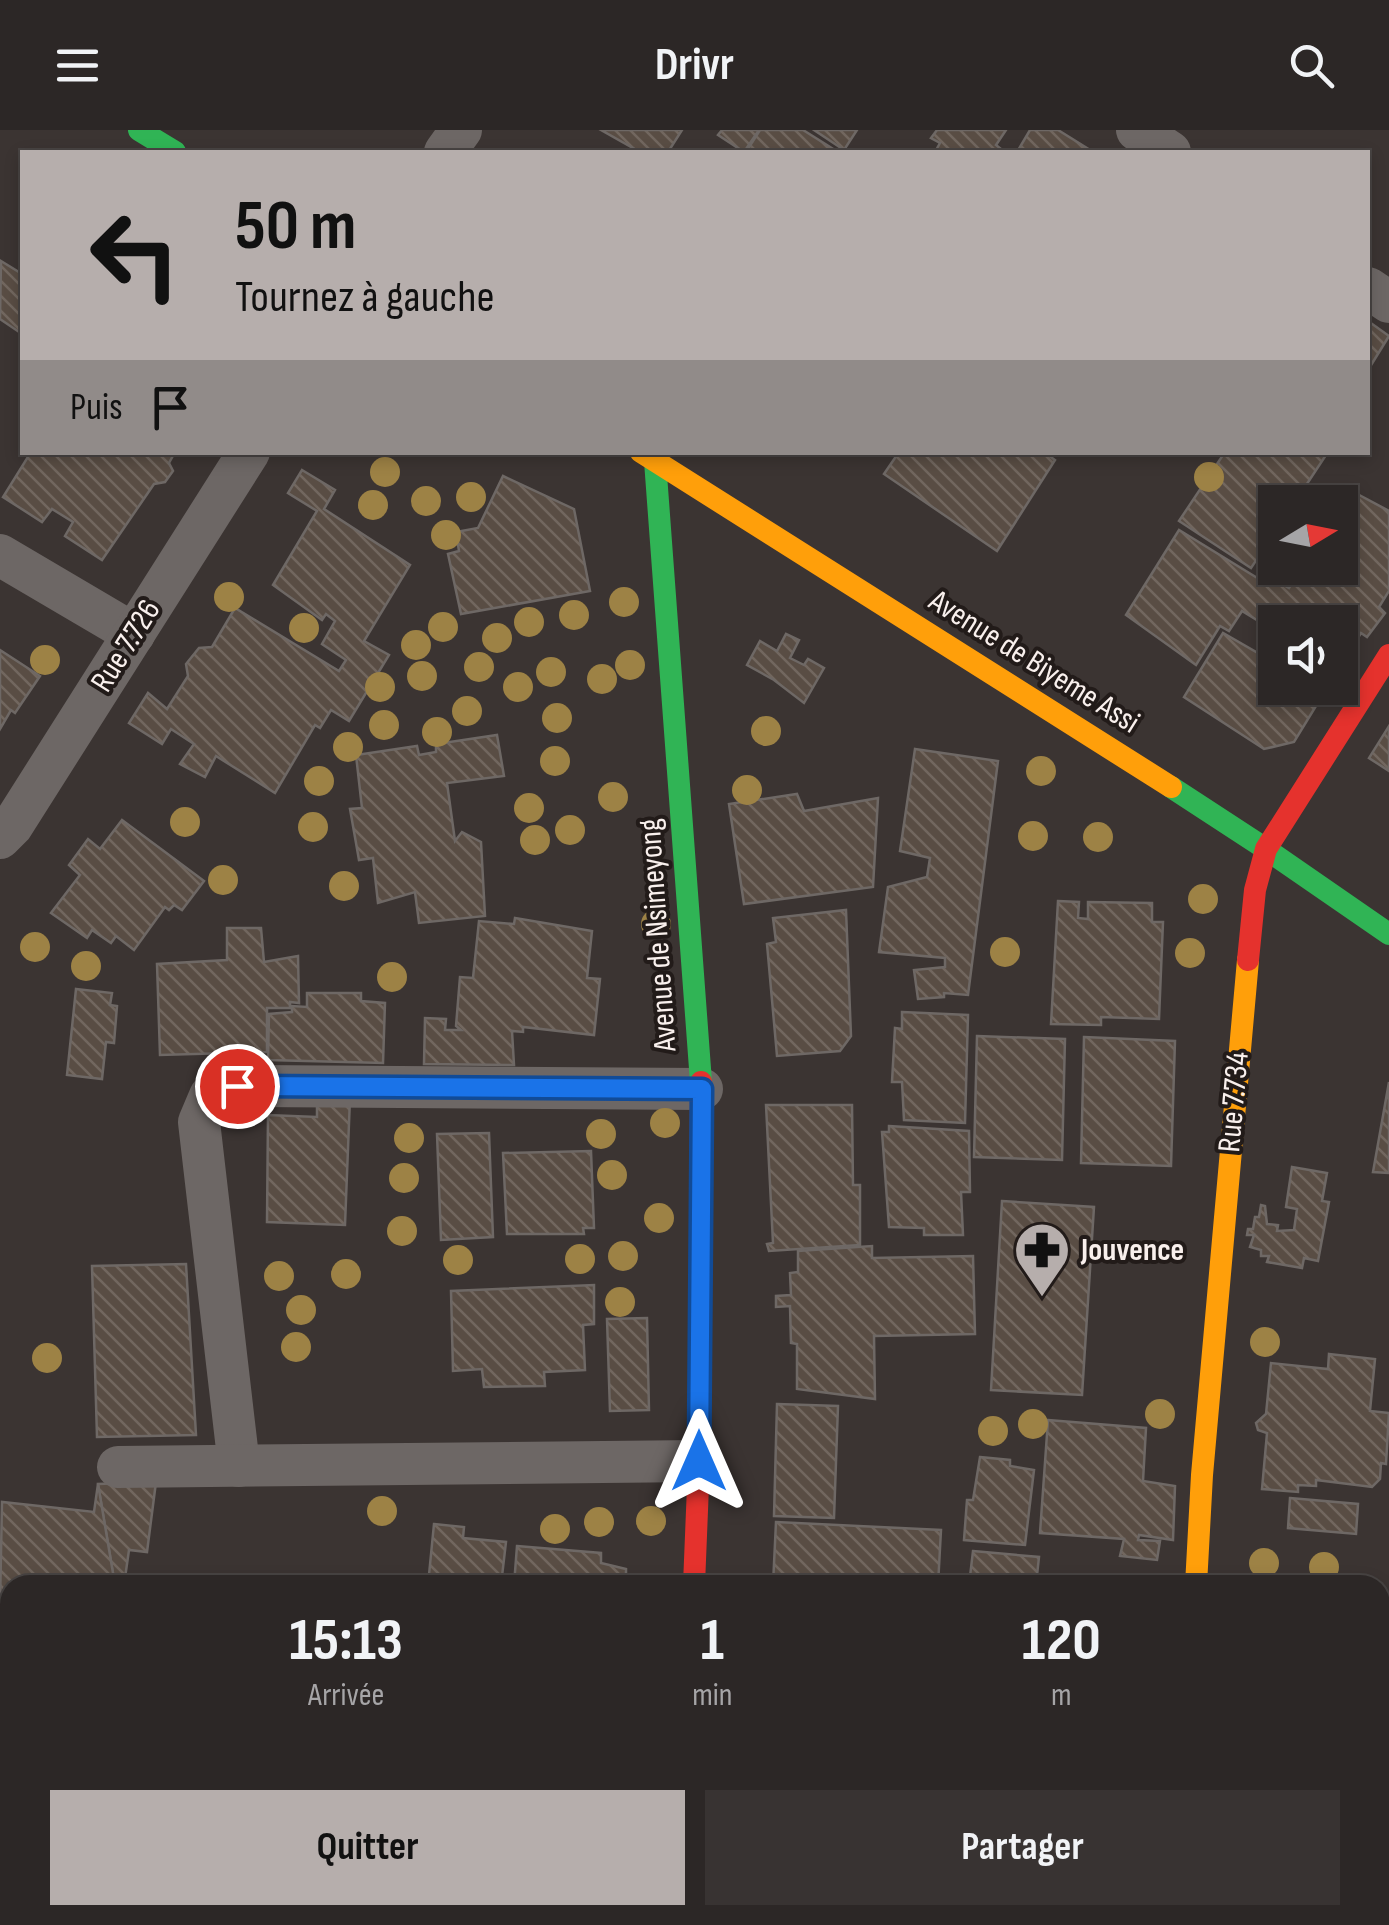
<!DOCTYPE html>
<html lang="fr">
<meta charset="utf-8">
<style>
body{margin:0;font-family:"Sofia Sans Condensed",sans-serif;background:#383332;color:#f1f3f6;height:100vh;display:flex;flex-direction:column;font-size:38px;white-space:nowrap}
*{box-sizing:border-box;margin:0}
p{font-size:32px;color:#a6a5a7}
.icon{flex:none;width:55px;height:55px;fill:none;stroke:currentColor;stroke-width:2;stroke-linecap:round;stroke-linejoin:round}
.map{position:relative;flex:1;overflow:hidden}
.sheet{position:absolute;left:0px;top:1445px;width:1390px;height:350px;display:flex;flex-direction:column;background:#2c2726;border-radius:30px 30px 0 0;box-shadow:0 5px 15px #0003,0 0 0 2px #484443}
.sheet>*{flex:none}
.banner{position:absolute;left:20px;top:20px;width:1350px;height:305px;border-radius:0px;box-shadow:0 5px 15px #0003,0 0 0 2px #484443;background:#b6aeac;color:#111;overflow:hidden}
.needle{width:65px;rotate:80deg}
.fabs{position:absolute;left:1258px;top:355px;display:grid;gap:20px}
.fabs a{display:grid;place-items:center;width:100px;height:100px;border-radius:0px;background:#2c2726;box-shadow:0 5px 15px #0003,0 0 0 2px #484443;font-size:50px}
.pin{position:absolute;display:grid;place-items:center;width:85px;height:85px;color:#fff;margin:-42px;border:5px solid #fff;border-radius:50%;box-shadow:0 2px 10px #0007}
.me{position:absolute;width:110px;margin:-55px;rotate:0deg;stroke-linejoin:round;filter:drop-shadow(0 0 8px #0008)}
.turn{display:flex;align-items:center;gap:35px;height:210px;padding:0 50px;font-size:45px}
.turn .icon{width:130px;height:130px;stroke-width:2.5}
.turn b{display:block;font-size:70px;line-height:85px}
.then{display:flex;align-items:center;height:95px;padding:0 50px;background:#0003;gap:20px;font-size:38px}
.eta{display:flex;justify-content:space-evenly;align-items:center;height:170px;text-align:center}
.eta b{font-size:60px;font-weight:700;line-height:70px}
.action{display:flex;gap:20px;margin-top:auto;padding:20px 50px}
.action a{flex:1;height:115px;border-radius:0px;background:#b6aeac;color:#111;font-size:40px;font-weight:700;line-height:115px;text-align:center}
.action a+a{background:#383332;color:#f1f3f6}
header{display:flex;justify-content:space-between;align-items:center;height:130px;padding:0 50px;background:#2c2726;font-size:45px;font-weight:700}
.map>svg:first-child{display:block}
.building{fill:url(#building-back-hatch);stroke:#6e6865;stroke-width:2.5}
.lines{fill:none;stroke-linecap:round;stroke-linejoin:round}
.street{stroke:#6d6765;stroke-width:42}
.fast{stroke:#30b455;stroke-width:22}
.slow{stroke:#ff9f0a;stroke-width:22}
.jam{stroke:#e5322d;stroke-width:22}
.tree{fill:#9d8245}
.route-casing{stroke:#114b97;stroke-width:25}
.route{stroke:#1a73e8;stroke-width:18}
.labels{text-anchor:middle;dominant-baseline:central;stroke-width:8;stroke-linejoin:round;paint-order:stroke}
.street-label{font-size:32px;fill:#f9f0ed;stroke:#221b19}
.poi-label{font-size:32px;font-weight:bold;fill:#f9f0ed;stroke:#221b19;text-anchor:start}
</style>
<header><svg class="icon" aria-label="menu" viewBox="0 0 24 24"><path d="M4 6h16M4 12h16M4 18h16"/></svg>Drivr<svg class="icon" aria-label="search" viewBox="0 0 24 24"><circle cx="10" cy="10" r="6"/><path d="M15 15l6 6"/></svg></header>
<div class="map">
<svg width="1389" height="1795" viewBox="0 0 1389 1795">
<defs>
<pattern id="building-back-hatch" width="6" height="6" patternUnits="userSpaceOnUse" patternTransform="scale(2.5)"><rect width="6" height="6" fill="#594d44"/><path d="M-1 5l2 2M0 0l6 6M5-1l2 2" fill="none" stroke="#72675f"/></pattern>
</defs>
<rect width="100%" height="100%" fill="#3b3432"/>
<g class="building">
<path d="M 601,0 L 682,0 L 668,22 L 640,22 Z"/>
<path d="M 722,0 L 759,0 L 744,22 L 718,5 Z"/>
<path d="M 760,0 L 803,0 L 838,22 L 746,22 Z"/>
<path d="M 814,0 L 857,0 L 844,20 Z"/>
<path d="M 937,0 L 1006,0 L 996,15 L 1001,19 L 999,22 L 935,22 L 940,13 L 931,8 Z"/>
<path d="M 1030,0 L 1058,0 L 1090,20 L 1089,22 L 1017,22 Z"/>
<path d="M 1,131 L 22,144 L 22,204 L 0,189 Z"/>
<path d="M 1368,191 L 1389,206 L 1368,240 Z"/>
<path d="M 31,322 L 175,322 L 169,333 L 173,341 L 165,352 L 154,354 L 102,430 L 65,406 L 73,392 L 52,379 L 42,392 L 3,367 Z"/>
<path d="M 899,322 L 1044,322 L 1055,330 L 997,421 L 884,344 Z"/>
<path d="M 1225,322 L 1328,322 L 1295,372 L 1275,372 L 1275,402 L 1251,438 L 1179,391 Z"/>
<path d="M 302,340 L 335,360 L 324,379 L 410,435 L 364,511 L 389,525 L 349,591 L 331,580 L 320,598 L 315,595 L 275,663 L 216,626 L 205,647 L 180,634 L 194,614 L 171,599 L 162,614 L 129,593 L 148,563 L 167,579 L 188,546 L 186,534 L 199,518 L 212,517 L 235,478 L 339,541 L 346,530 L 322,514 L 335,491 L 326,484 L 322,490 L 273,455 L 317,381 L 288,363 Z"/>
<path d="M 503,346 L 574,379 L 590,461 L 461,484 L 448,424 L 459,421 L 456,402 L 478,398 Z"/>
<path d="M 1348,359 L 1389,381 L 1389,461 L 1379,477 L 1385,483 L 1367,507 L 1361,503 L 1340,537 L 1340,492 L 1275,492 L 1275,558 L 1327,558 L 1294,612 L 1264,619 L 1184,567 L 1223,503 L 1258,523 L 1273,500 L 1242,481 L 1229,501 L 1220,496 L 1196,535 L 1126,485 L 1179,400 L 1259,449 L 1262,443 L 1289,458 L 1301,438 L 1340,438 L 1340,373 Z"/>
<path d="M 786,504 L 799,510 L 790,528 L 804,535 L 808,529 L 824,538 L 804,573 L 774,550 L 747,535 L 760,511 L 777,521 Z"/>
<path d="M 0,520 L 40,546 L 15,583 L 11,580 L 0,599 Z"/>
<path d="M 1389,596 L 1389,641 L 1369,628 Z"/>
<path d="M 497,605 L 504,646 L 447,653 L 455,711 L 462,702 L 481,712 L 485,786 L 419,793 L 415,762 L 378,773 L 373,728 L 359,730 L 350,679 L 362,678 L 356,625 L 417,616 L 419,625 L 436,622 L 436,614 Z"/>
<path d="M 915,619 L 998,631 L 968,865 L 944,863 L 944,867 L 918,869 L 914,840 L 945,837 L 945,828 L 879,822 L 888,757 L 927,747 L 930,728 L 900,721 Z"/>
<path d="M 797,664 L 804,681 L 878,668 L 873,757 L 744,774 L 729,674 Z"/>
<path d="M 122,690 L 204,751 L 182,780 L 174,775 L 169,780 L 165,777 L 134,820 L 116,806 L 111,813 L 92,800 L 87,808 L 51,783 L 80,745 L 69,735 L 88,709 L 100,719 Z"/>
<path d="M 1058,771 L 1079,772 L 1078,788 L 1088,789 L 1088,772 L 1152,773 L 1152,792 L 1163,792 L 1159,889 L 1101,887 L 1101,895 L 1051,894 Z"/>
<path d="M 846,780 L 851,906 L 840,921 L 777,926 L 767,814 L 776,812 L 773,788 Z"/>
<path d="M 515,788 L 592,801 L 587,848 L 600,849 L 594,905 L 523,897 L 523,902 L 512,901 L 514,935 L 424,934 L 425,888 L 446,889 L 445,900 L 461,900 L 456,896 L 460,847 L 473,848 L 479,791 L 514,794 Z"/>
<path d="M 227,798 L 261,798 L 264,832 L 298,826 L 299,873 L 290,872 L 290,878 L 267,878 L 267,922 L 160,925 L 157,834 L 227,830 Z"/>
<path d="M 76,859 L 112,863 L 110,875 L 117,876 L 114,913 L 106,912 L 102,949 L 67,945 Z"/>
<path d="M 307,863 L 361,863 L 361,871 L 385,873 L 383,933 L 268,930 L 269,884 L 292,882 L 292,876 L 307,877 Z"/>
<path d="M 902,882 L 968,885 L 965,993 L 904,990 L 902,952 L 892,952 L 895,898 L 902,899 Z"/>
<path d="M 977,906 L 1065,909 L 1062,1030 L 974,1027 Z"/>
<path d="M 1084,907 L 1175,911 L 1171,1036 L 1081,1033 Z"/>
<path d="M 1389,952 L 1389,1043 L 1373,1042 Z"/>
<path d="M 317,967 L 350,968 L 345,1095 L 267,1092 L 268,985 L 317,987 Z"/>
<path d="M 766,975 L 852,975 L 853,1055 L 860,1055 L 860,1115 L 769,1121 L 767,1114 L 773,1113 Z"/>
<path d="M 889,996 L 969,1001 L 970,1062 L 961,1062 L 963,1105 L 924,1105 L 924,1098 L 889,1097 L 882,1002 L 889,1002 Z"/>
<path d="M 489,1003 L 493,1107 L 441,1110 L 437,1004 Z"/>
<path d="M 591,1021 L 594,1098 L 583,1098 L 584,1104 L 507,1104 L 503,1023 Z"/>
<path d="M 1292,1037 L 1327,1043 L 1322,1071 L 1329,1072 L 1318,1131 L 1304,1128 L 1302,1138 L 1267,1132 L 1269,1126 L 1261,1126 L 1261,1120 L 1250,1117 L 1254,1105 L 1247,1105 L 1248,1099 L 1253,1099 L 1255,1087 L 1259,1087 L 1261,1075 L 1265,1076 L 1267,1094 L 1278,1095 L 1277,1101 L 1294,1100 L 1297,1079 L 1286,1077 Z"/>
<path d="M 1002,1071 L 1094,1077 L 1082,1265 L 991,1260 Z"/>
<path d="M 872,1116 L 872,1128 L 973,1126 L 975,1204 L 874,1206 L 875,1269 L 797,1259 L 797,1214 L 791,1213 L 790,1176 L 776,1177 L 776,1166 L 791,1165 L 790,1143 L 798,1142 L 798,1121 Z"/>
<path d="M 186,1134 L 196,1305 L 97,1307 L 92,1136 Z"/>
<path d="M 594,1155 L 594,1194 L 583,1195 L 585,1240 L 544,1242 L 545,1256 L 484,1257 L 482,1239 L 453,1241 L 451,1161 Z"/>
<path d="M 647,1188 L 649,1280 L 610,1281 L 607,1189 Z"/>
<path d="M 1329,1224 L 1375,1229 L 1370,1281 L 1389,1283 L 1386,1334 L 1381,1333 L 1380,1349 L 1372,1357 L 1316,1350 L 1316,1356 L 1298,1355 L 1298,1362 L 1262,1359 L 1267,1303 L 1258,1300 L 1256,1293 L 1266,1284 L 1271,1233 L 1328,1239 Z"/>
<path d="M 777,1274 L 838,1276 L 834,1388 L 774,1386 Z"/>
<path d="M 1048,1290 L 1146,1298 L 1143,1351 L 1175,1356 L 1173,1410 L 1139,1405 L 1138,1410 L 1160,1411 L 1157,1430 L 1120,1426 L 1124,1409 L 1040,1403 Z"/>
<path d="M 980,1327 L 1010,1330 L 1010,1336 L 1034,1340 L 1025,1415 L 964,1410 L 967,1370 L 973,1370 Z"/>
<path d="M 156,1352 L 147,1422 L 129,1420 L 124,1455 L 115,1455 L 98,1354 Z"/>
<path d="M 98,1354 L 115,1455 L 10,1455 L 10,1476 L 0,1475 L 2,1372 L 94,1382 Z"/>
<path d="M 1290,1368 L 1358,1374 L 1356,1404 L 1288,1398 Z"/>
<path d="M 776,1392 L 941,1400 L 938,1455 L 773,1455 Z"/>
<path d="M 434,1394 L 464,1397 L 463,1408 L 506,1412 L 501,1455 L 428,1455 Z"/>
<path d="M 517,1416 L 601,1423 L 601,1433 L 626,1439 L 626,1455 L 514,1455 Z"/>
<path d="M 973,1421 L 1039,1427 L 1036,1455 L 969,1455 Z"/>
<path d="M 0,1491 L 10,1496 L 10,1549 L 3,1583 L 0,1583 Z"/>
<path d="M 0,1709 L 5,1709 L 5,1716 L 10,1718 L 10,1765 L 0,1774 Z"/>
<path d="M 192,1785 L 232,1785 L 227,1795 L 213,1795 Z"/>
<path d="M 318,1785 L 474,1785 L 469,1795 L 313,1795 Z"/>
<rect x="774" y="1785" width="122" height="10"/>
<path d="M 943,1785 L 1104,1785 L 1103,1795 L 943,1795 Z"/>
<path d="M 1221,1785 L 1337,1785 L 1336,1790 L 1353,1791 L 1353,1795 L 1221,1795 Z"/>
</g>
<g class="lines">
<g class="street">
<path d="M 1137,0 L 1170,22"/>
<path d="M 445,22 L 461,0"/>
<path d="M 1368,158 L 1389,172"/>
<path d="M 0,425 L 134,504"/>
<path d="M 0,708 L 12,696 L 249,322"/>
<path d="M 239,1336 L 199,992 L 210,966 L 237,956 L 702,959"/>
<path d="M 118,1337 L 699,1331"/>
<path d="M 1149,1795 L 1150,1785"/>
</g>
<g class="fast">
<path d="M 139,0 L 175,22"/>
<path d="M 655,331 L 701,952"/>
<path d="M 1171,657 L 1266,719 L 1389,804"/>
</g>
<g class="slow">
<path d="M 641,322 L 1171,657"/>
<path d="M 1196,1455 L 1202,1345 L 1248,830"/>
</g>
<g class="jam">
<path d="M 1248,830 L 1255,760 L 1266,719 L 1389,525"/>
<path d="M 694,1455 L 699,1331 L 701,952"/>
<path d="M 667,1795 L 669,1785"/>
</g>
</g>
<g class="tree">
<circle cx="385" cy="342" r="15"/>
<circle cx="1209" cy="347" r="15"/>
<circle cx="471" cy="367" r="15"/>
<circle cx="426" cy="371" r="15"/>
<circle cx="373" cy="375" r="15"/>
<circle cx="446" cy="405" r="15"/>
<circle cx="229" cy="467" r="15"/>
<circle cx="624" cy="472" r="15"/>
<circle cx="574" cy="485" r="15"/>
<circle cx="529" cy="492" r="15"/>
<circle cx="443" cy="497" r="15"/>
<circle cx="304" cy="498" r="15"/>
<circle cx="497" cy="508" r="15"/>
<circle cx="416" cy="515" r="15"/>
<circle cx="45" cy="530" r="15"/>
<circle cx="630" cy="535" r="15"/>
<circle cx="479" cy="537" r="15"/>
<circle cx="551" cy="542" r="15"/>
<circle cx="422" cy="546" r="15"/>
<circle cx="602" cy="549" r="15"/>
<circle cx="380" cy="557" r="15"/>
<circle cx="518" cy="557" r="15"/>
<circle cx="467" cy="581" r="15"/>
<circle cx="557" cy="588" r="15"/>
<circle cx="384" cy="595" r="15"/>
<circle cx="766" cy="601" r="15"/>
<circle cx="437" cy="602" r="15"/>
<circle cx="348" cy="617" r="15"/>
<circle cx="555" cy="631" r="15"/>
<circle cx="1041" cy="641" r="15"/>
<circle cx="319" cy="651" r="15"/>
<circle cx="747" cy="660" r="15"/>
<circle cx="613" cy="667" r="15"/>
<circle cx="529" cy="678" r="15"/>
<circle cx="185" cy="692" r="15"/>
<circle cx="313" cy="697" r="15"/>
<circle cx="570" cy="700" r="15"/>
<circle cx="1033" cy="706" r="15"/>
<circle cx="1098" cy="707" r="15"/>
<circle cx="535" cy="710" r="15"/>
<circle cx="223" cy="750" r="15"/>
<circle cx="344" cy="756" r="15"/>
<circle cx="1203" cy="769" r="15"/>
<circle cx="656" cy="794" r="15"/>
<circle cx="35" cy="817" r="15"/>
<circle cx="1005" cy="822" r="15"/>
<circle cx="1190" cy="823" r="15"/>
<circle cx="86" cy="836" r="15"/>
<circle cx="392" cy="847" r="15"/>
<circle cx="665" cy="993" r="15"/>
<circle cx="601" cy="1004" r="15"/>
<circle cx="409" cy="1008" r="15"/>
<circle cx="612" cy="1045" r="15"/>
<circle cx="404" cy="1048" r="15"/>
<circle cx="659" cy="1088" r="15"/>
<circle cx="402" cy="1101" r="15"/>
<circle cx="623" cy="1126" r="15"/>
<circle cx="580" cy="1129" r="15"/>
<circle cx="458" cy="1130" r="15"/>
<circle cx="346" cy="1144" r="15"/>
<circle cx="279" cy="1146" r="15"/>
<circle cx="620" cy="1172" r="15"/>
<circle cx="301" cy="1180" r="15"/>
<circle cx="1265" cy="1212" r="15"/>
<circle cx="296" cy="1217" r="15"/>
<circle cx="47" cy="1228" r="15"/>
<circle cx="1160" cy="1284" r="15"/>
<circle cx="1033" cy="1294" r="15"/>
<circle cx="993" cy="1301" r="15"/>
<circle cx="382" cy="1381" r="15"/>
<circle cx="651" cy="1391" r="15"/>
<circle cx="599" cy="1392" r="15"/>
<circle cx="555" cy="1399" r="15"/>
<circle cx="1264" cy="1433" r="15"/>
<circle cx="1324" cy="1437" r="15"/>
</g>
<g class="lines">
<g class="route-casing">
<path id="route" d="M 237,956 L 702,959 L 699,1331"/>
</g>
<use href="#route" class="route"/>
</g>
<defs>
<g id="pharmacy-pin" transform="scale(2.875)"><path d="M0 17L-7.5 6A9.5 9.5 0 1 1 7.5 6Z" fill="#b6aeac" stroke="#221b19"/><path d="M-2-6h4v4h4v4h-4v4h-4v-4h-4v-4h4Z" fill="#111"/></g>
</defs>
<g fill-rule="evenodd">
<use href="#pharmacy-pin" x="1042" y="1120"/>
</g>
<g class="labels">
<g class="street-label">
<text transform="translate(126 516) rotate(-58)">Rue 7.726</text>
<text transform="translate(1034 532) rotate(32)">Avenue de Biyeme Assi</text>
<text transform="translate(658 805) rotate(-94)">Avenue de Nsimeyong</text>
<text transform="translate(1234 972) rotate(-85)">Rue 7.734</text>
</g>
<g class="poi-label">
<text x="1081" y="1120">Jouvence</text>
</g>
</g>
</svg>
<div class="fabs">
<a><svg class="needle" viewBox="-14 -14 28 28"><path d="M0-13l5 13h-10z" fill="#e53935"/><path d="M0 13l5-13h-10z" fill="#a6a5a7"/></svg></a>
<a><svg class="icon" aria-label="sound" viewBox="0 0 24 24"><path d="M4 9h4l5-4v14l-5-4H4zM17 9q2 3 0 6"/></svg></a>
</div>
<div class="pin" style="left:237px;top:956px;background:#d93025"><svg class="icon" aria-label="arrive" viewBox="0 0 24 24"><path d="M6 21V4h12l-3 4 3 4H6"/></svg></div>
<svg class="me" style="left:699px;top:1331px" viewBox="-20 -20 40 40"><path d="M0-17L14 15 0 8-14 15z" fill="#1a73e8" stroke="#fff" stroke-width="4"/></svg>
<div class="banner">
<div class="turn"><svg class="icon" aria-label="left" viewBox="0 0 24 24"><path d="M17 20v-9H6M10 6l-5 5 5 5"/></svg><div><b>50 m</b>Tournez à gauche</div></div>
<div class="then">Puis<svg class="icon" aria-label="arrive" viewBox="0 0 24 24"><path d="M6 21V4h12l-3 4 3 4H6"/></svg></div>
</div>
<section class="sheet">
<div class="eta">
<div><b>15:13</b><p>Arrivée</p></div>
<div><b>1</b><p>min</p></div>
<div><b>120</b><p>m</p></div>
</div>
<div class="action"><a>Quitter</a><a>Partager</a></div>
</section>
</div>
